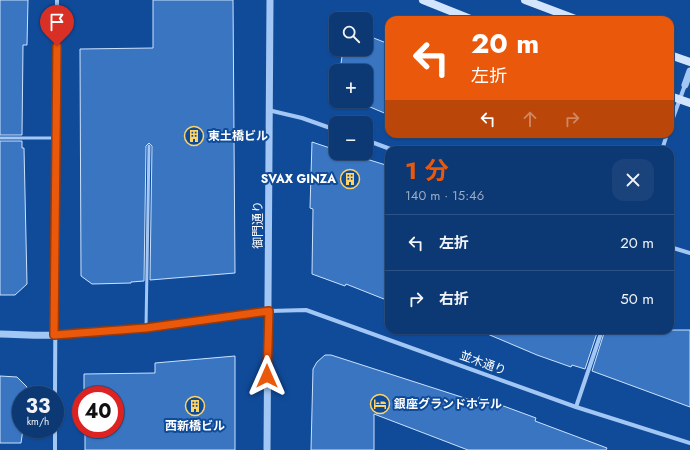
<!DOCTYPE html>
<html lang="ja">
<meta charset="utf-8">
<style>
body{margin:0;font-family:Jost,"Noto Sans JP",sans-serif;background:#1a437c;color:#f1f3f6;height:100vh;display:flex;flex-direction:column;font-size:15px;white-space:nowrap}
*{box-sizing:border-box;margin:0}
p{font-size:13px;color:#9aacc5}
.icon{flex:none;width:22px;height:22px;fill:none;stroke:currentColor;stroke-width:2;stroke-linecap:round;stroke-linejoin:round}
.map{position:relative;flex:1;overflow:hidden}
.side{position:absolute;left:385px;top:146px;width:289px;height:188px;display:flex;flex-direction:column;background:#0c3874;border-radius:12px;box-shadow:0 1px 3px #0004,0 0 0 1px #2c5286}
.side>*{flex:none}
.banner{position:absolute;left:385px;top:16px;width:289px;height:122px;border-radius:12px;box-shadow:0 1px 3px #0004,0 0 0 1px #2c5286;background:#ea580c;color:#fff;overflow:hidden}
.controls{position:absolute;left:329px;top:12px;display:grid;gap:8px}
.controls a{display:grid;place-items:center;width:44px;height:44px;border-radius:8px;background:#0c3874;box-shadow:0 1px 3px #0004,0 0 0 1px #2c5286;font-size:20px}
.speed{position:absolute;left:12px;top:386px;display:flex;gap:8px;font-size:20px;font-weight:700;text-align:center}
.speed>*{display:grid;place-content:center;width:52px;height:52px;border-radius:50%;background:#0c3874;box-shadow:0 1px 3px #0004,0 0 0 1px #2c5286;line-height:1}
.speed small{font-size:10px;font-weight:400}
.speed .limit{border:6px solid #d22;background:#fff;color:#111}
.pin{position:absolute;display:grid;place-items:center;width:34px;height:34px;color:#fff;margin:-41px -17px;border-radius:50% 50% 50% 0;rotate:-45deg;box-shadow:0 0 4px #0007}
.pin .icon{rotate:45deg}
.me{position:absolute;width:44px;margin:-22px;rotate:0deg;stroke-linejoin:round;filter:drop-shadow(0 0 3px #0008)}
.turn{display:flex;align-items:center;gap:14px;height:84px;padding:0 20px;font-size:18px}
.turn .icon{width:52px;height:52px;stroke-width:2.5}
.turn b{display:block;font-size:28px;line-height:34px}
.lanes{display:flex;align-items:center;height:38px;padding:0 20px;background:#0003;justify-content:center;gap:20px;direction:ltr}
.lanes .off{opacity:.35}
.round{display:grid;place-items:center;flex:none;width:42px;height:42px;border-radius:12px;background:#1a437c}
.overview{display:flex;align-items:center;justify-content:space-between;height:68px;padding:0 20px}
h1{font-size:24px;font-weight:700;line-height:30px;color:#ea580c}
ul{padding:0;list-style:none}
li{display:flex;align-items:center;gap:12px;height:56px;padding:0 20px;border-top:1px solid #2c5286}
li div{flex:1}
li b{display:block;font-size:15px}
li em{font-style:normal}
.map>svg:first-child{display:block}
.building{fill:#3975c1;stroke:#cbe2fe}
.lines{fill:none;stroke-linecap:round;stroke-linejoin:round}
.service{stroke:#a3c7f4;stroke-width:3}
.minor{stroke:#a3c7f4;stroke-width:4}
.tertiary{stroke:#a3c7f4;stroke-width:7}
.secondary{stroke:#d3e5fd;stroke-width:8}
.route-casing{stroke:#983908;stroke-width:10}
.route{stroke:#ea580c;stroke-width:7}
.labels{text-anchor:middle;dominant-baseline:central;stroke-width:4;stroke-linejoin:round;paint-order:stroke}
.poi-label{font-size:12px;font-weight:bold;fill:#fff;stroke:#104b9a;text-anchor:start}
.street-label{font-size:12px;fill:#fff;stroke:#104b9a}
</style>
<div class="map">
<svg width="690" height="450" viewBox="0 0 690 450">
<rect width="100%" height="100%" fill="#104b9a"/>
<g class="building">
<path d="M 0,0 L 28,0 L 27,45 L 23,45 L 22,135 L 0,135 Z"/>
<path d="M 153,0 L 233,0 L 235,273 L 150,280 L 152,146 L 149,143 L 146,146 L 144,281 L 131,282 L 131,283 L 92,284 L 81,276 L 80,49 L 153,48 Z"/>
<path d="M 366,35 L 389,44 L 389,115 L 356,101 L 366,101 L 366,71 L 340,71 L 343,49 L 366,49 Z"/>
<path d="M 0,141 L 22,141 L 22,148 L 24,148 L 27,284 L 15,295 L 0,295 Z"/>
<path d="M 312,142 L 336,150 L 336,153 L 347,153 L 389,166 L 389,301 L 346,284 L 345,286 L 312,274 L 313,209 L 310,208 Z"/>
<path d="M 478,330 L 598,330 L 585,369 L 572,365 L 571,367 L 537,355 Z"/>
<path d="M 605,330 L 690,330 L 690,407 L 592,371 Z"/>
<path d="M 325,355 L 331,355 L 477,402 L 479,397 L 536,418 L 535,421 L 607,448 L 606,450 L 468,450 L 374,414 L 374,450 L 311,450 L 313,369 L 317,362 Z"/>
<path d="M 235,356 L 235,450 L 85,450 L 85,429 L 115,429 L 115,395 L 84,395 L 84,374 L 155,373 L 155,363 Z"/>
<path d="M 0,376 L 17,377 L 27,387 L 27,395 L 21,395 L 21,429 L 23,429 L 21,443 L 0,443 Z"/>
</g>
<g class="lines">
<g class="service">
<path d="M 0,138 L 56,138"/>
<path d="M 146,328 L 149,146"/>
</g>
<g class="minor">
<path d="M 268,110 L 302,118 L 336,130"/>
<path d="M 670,126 L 685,85"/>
<path d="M 366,140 L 393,150"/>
<path d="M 662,150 L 667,134"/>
<path d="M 670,247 L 690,253"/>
<path d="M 269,311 L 306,310 L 576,407 L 690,443"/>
<path d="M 55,395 L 57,0"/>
<path d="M 576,407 L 602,330"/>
<path d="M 55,429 L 55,450"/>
</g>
<g class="tertiary">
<path d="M 685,85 L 690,71"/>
<path d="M 0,334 C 18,334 36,336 55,335 C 126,333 198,321 269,311"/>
<path d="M 267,450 L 270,0"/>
</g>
<g class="secondary">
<path d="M 423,0 L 473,20"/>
<path d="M 525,0 L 578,20"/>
<path d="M 670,55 L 690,62"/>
<path d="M 670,96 L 690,103"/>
</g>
</g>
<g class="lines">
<g class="route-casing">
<path id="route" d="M 57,46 L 54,335 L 146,328 L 269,311 L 267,376"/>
</g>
<use href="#route" class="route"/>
</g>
<defs>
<g id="building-ring" transform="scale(1)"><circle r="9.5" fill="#104b9a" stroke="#ffd466" stroke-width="1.5"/><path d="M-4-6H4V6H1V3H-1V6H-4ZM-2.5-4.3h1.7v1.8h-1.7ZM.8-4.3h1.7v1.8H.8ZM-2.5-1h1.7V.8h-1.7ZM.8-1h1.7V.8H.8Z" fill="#ffd466"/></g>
<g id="hotel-ring" transform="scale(1)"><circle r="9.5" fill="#104b9a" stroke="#ffd466" stroke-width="1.5"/><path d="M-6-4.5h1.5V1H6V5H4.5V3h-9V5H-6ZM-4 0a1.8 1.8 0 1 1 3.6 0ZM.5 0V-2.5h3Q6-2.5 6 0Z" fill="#ffd466"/></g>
</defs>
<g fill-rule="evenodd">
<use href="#building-ring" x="194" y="136"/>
<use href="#building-ring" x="350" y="179"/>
<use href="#hotel-ring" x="380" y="404"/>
<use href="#building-ring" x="195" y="406"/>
</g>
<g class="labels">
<g class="poi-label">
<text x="208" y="136">東土橋ビル</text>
<text x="336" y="179" text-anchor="end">SVAX GINZA</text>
<text x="394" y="404">銀座グランドホテル</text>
<text x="195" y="426" text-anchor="middle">西新橋ビル</text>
</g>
<g class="street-label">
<text transform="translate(258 225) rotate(-90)">御門通り</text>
<text transform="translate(483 363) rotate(20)">並木通り</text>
</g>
</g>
</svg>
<div class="controls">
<a><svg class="icon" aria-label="search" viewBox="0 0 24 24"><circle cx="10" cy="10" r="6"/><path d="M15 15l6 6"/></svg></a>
<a>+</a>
<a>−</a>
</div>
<div class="speed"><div>33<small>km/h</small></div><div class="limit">40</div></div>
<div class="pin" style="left:57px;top:46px;background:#d93025"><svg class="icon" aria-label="arrive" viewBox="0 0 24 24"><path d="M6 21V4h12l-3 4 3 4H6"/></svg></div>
<svg class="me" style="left:267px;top:376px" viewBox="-20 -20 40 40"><path d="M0-17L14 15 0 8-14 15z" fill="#ea580c" stroke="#fff" stroke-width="4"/></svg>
<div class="banner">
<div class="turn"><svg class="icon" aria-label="left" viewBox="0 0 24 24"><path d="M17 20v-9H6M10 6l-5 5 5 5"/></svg><div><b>20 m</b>左折</div></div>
<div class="lanes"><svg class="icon" aria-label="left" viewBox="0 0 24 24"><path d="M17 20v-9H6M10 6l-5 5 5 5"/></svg><svg class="icon off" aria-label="ahead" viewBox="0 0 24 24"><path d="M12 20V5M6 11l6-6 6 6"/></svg><svg class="icon off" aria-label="right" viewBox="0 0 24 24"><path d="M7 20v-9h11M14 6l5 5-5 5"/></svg></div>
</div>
<section class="side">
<div class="overview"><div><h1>1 分</h1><p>140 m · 15:46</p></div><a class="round"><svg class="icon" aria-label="close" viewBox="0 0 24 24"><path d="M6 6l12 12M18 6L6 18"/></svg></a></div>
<ul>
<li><svg class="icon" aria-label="left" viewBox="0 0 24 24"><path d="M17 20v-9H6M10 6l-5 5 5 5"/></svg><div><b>左折</b></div><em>20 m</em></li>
<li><svg class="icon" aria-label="right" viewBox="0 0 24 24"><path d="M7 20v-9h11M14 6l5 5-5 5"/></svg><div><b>右折</b></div><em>50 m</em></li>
</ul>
</section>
</div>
